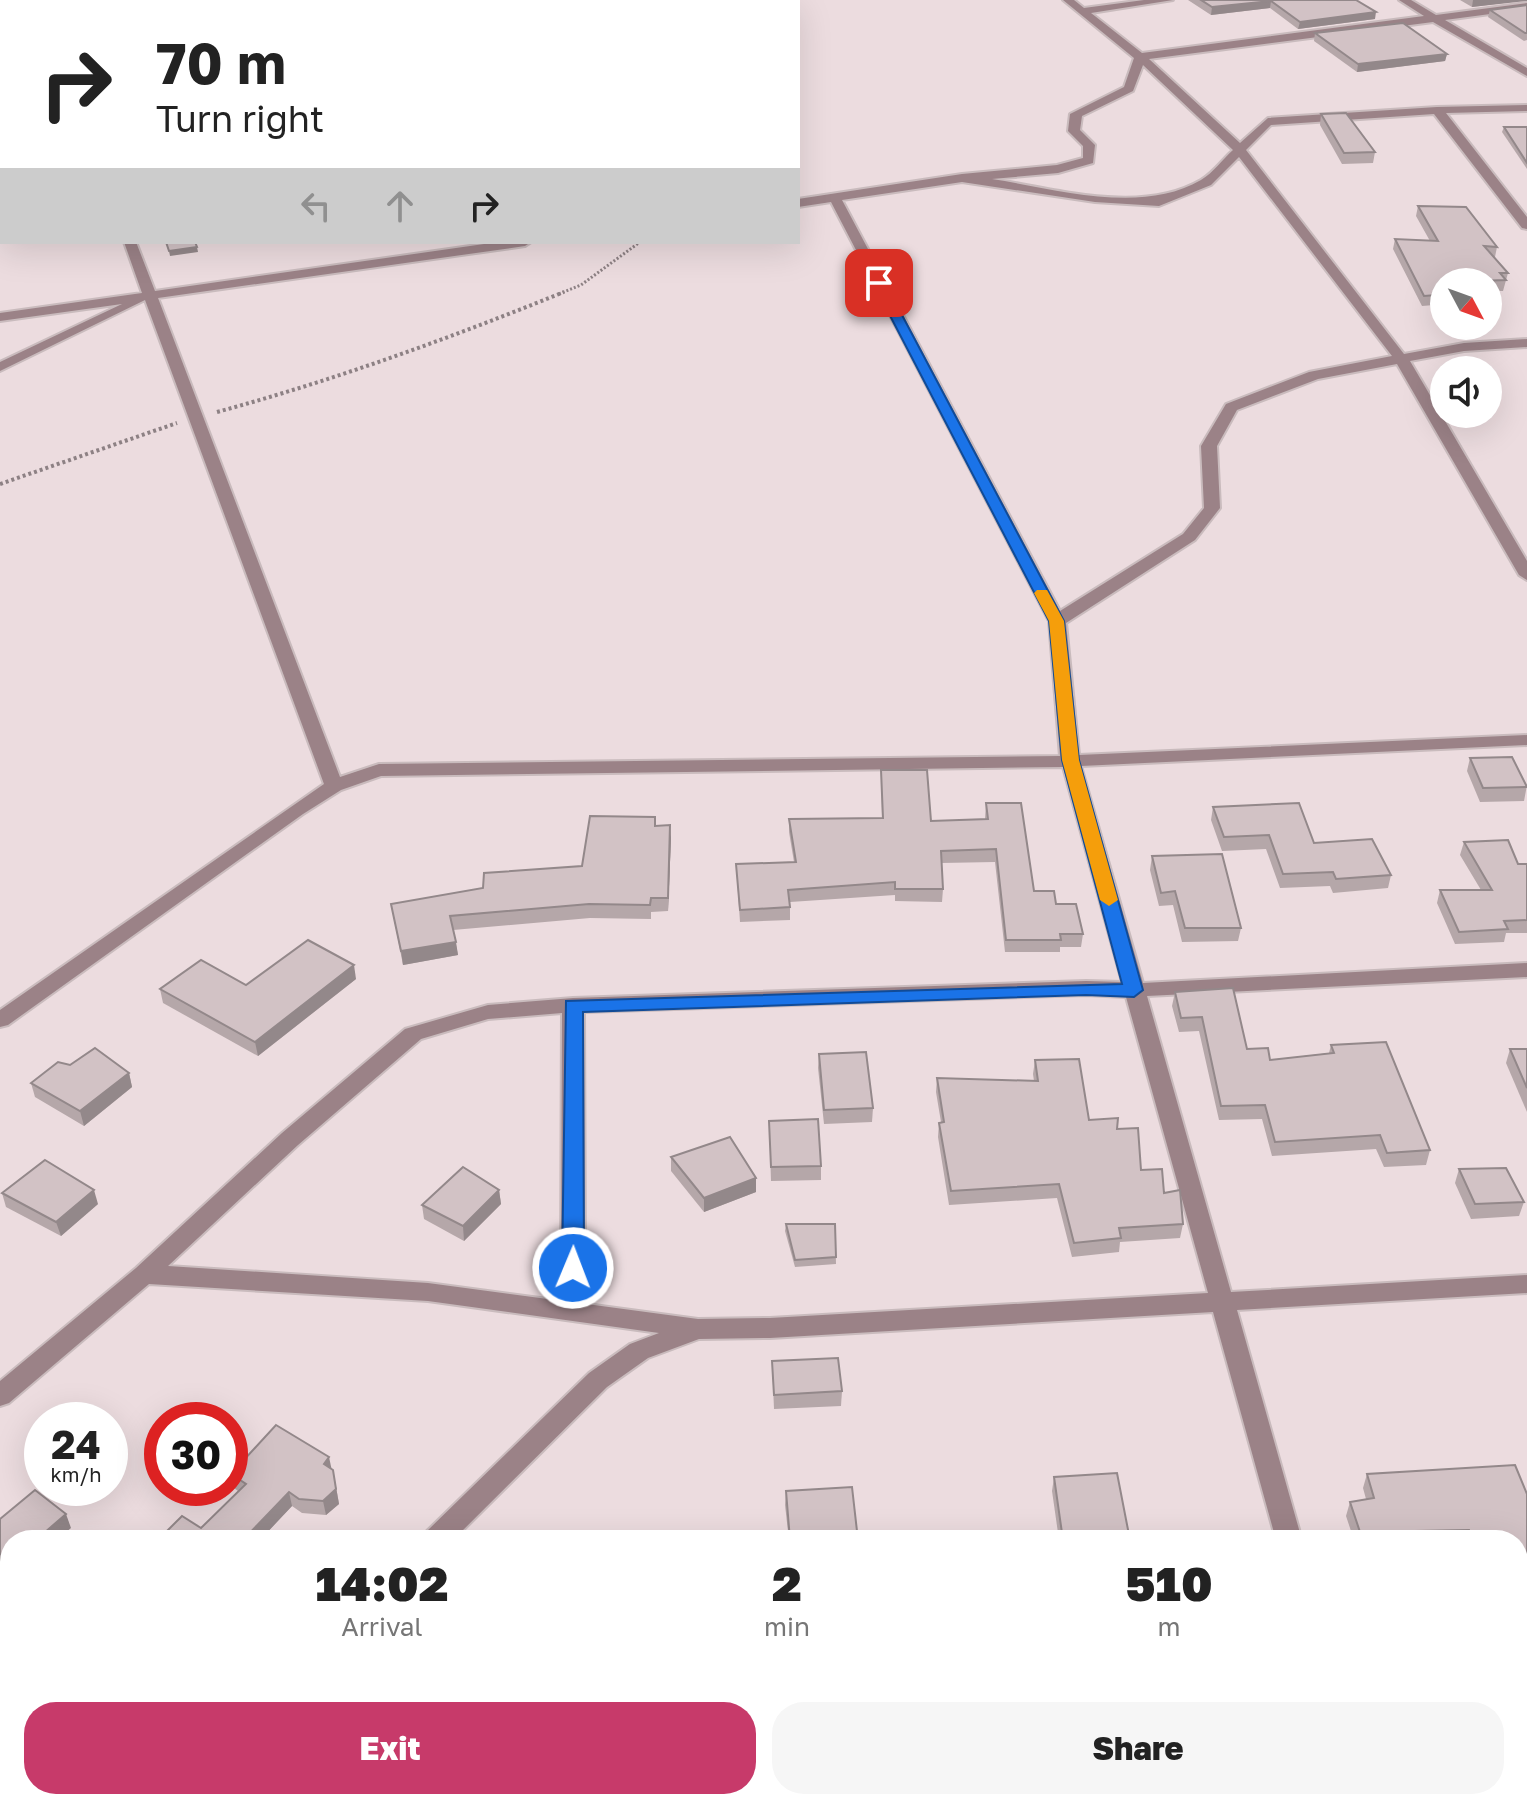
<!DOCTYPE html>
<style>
body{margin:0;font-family:"Golos Text",sans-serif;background:#f6f6f6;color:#222;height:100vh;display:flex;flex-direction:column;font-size:30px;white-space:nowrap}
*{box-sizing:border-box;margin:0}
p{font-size:26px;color:#767676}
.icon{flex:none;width:44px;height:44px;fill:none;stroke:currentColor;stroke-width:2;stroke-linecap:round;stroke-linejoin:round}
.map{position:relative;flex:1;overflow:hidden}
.details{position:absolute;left:0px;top:1530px;width:1528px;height:280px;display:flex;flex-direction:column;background:#fff;border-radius:32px 32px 0 0;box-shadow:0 8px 32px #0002}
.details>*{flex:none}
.hud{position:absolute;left:0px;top:0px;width:800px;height:244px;box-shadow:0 8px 32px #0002;background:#fff;color:#222;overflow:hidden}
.needle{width:52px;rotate:131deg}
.tools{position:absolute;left:1430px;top:268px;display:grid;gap:16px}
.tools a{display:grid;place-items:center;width:72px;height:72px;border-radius:50%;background:#fff;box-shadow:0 8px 32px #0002;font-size:40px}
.speed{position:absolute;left:24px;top:1402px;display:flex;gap:16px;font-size:40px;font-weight:700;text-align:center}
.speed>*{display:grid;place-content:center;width:104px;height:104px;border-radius:50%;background:#fff;box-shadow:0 8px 32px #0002;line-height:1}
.speed small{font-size:20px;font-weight:400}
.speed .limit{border:12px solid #d22;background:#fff;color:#111}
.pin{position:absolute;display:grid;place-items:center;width:68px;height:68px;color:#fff;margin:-34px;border-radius:16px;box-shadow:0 4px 12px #0006}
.me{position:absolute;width:88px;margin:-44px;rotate:1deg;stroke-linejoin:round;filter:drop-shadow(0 0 6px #0008)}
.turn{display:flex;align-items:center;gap:28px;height:168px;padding:0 24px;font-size:36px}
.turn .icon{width:104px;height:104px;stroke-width:2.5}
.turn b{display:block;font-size:56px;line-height:68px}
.lanes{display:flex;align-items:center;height:76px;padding:0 24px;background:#0003;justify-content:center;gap:40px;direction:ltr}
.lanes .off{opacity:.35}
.eta{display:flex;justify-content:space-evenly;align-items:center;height:136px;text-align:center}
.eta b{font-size:48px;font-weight:800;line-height:56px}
.primary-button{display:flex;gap:16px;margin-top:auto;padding:16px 24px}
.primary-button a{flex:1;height:92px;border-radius:32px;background:#c73a6a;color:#fff;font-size:32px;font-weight:800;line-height:92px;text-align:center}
.primary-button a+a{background:#f6f6f6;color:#222}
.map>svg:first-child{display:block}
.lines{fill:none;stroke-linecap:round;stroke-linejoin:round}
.minor-casing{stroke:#c9bbbd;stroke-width:4}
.path-far1{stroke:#8d8184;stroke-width:3;stroke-dasharray:2 2;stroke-linecap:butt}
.path{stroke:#8d8184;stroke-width:4;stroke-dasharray:3 3;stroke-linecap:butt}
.minor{fill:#9b8287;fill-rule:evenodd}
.wall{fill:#b5a7a9}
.shaded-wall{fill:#93888a}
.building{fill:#d2c2c5;stroke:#93888a;stroke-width:2}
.route{fill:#1a73e8;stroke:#114b97;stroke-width:2}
.slow{fill:#f59e0b}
</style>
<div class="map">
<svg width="1527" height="1810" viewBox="0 0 1527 1810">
<rect width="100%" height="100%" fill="#ecdcdf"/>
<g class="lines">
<g class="minor-casing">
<g id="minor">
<path d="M 36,0 L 46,0 L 47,2 L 37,2 Z"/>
<path d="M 587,0 L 597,0 L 598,2 L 588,2 Z"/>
<path d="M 1063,0 L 1074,0 L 1084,8 L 1144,0 L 1173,0 L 1091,13 L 1142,53 L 1424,16 L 1399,0 L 1411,0 L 1436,15 L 1527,3 L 1527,9 L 1445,20 L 1527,68 L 1527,76 L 1433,22 L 1149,59 L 1240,143 L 1268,118 L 1437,107 L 1527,105 L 1527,111 L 1446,113 L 1527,217 L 1527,229 L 1522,228 L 1434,114 L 1271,125 L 1246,150 L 1404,354 L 1464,343 L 1527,339 L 1527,347 L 1464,351 L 1410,361 L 1527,561 L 1527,580 L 1519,575 L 1397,364 L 1318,379 L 1237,410 L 1217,446 L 1220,508 L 1195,540 L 1066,623 L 1079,755 L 1527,735 L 1527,745 L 1081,766 L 1143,983 L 1527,963 L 1527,977 L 1147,996 L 1231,1292 L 1527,1275 L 1527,1293 L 1237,1310 L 1302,1540 L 1276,1540 L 1213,1312 L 770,1338 L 699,1339 L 648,1358 L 607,1387 L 453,1540 L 422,1540 L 426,1532 L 589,1373 L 630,1344 L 659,1333 L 428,1301 L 149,1284 L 9,1403 L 0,1406 L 0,1381 L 136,1268 L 282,1133 L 405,1029 L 488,1005 L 573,998 L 1086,981 L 1122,982 L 1063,767 L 381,776 L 341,790 L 303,814 L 8,1025 L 0,1027 L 0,1010 L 324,784 L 145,300 L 0,371 L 0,362 L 122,304 L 0,321 L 0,313 L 142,293 L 124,242 L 136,242 L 155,291 L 498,242 L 531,242 L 525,246 L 158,298 L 340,777 L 379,764 L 1060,756 L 1049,621 L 831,202 L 798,207 L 798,199 L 962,174 L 1057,165 L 1083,158 L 1083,146 L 1068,131 L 1070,114 L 1124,87 L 1134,58 ZM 1143,65 L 1233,150 C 1223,159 1213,173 1201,180 C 1141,215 1057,189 992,179 L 1058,173 L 1093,163 L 1095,145 L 1080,130 L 1082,116 L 1133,91 ZM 1239,157 L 1392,356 L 1309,372 L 1226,404 L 1201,446 L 1204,508 L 1183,534 L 1060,611 L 842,200 L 962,182 L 1095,202 L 1159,206 L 1211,185 ZM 1086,995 L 1126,997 L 1208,1293 L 770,1318 L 698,1319 L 579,1303 L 585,1268 L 584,1012 ZM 562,1013 L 561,1268 L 555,1300 L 428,1283 L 168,1266 L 298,1145 L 421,1039 L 488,1019 Z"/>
<rect x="0" y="136" width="2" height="8"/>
<rect x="0" y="218" width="2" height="8"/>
<rect x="1518" y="1688" width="9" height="26"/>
<path d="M 0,1791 L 10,1795 L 10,1800 L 17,1800 L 22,1810 L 0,1810 Z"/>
<path d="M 173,1800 L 208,1800 L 203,1810 L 168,1810 Z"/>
<path d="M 1352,1800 L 1382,1800 L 1386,1810 L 1356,1810 Z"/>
</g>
</g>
<path class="path-far1" d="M 559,294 L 581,285 L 640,242"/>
<g class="path">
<path d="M 217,412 C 335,380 450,338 564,292"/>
<path d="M 0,484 L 177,423"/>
</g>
<use href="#minor" class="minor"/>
</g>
<g class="wall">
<path d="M 1188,0 L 1356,0 L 1375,19 L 1298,29 L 1270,8 L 1211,15 Z"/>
<path d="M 1460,0 L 1527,0 L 1472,7 Z"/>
<path d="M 1527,5 L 1527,40 L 1524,41 L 1488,17 L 1490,10 Z"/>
<path d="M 1315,33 L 1447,54 L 1445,61 L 1357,72 L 1314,41 Z"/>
<path d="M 1321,114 L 1375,152 L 1373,163 L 1342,164 L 1320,125 Z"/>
<path d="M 1504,127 L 1527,127 L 1527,169 L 1502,132 Z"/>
<path d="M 1418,206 L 1497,247 L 1495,257 L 1493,257 L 1508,273 L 1503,291 L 1488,291 L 1488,282 L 1444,282 L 1444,311 L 1437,312 L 1434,305 L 1422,306 L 1393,249 L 1395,239 L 1430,241 L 1416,216 Z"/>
<path d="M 1470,758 L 1527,785 L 1524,801 L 1480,802 L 1467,771 Z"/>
<path d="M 881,770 L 931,821 L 985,819 L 986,803 L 1034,891 L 1056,904 L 1083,934 L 1081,947 L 1060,947 L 1060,952 L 1005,952 L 995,862 L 941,863 L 943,889 L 942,902 L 895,901 L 895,895 L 790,902 L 790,920 L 740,922 L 736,864 L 794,862 L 789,832 L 789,819 L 882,818 Z"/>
<path d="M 1213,807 L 1314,843 L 1391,875 L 1388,888 L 1333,893 L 1330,886 L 1280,888 L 1266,849 L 1222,851 L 1211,820 Z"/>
<path d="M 655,826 L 671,838 L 668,911 L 651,912 L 651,919 L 590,918 L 453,930 L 458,955 L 403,965 L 391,904 L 483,888 L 582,866 Z"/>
<path d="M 1464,842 L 1518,864 L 1527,864 L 1527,933 L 1506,933 L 1504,942 L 1455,944 L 1437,903 L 1440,890 L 1481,890 L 1460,855 Z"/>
<path d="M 1152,856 L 1241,928 L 1238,941 L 1182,942 L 1173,905 L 1159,906 L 1150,870 Z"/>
<path d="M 356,979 L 258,1056 L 163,1003 L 160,989 Z"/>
<path d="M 1175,992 L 1247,1049 L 1270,1060 L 1329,1053 L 1331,1045 L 1430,1150 L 1426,1165 L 1384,1167 L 1376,1149 L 1272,1156 L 1262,1119 L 1219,1120 L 1199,1031 L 1179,1032 L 1172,1006 Z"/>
<path d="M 1510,1049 L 1527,1049 L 1527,1112 L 1506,1063 Z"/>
<path d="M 819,1054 L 873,1108 L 872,1122 L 824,1124 L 818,1068 Z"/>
<path d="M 1035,1060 L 1089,1120 L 1117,1129 L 1141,1170 L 1164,1193 L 1183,1224 L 1180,1238 L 1120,1242 L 1119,1252 L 1072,1257 L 1057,1198 L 949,1205 L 938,1137 L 939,1123 L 941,1122 L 936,1092 L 937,1078 L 1034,1081 L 1033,1074 Z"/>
<path d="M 70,1065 L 129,1073 L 132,1087 L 84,1126 L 35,1097 L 31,1083 Z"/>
<path d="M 769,1121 L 821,1166 L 821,1180 L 771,1181 Z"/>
<path d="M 671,1157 L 756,1192 L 704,1212 L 671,1171 Z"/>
<path d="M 1459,1169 L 1524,1202 L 1519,1216 L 1471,1219 L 1455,1183 Z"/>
<path d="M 499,1190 L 501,1204 L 464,1241 L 424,1219 L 422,1205 Z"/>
<path d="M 2,1193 L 98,1204 L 61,1236 L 6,1207 Z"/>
<path d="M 786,1224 L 835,1224 L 836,1264 L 795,1267 L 785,1231 Z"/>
<path d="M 772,1361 L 842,1391 L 841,1406 L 774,1409 Z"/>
<path d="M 331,1468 L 333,1470 L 339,1504 L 326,1515 L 302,1513 L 292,1506 L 260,1540 L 158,1540 L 201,1528 L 238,1491 L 234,1488 L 231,1474 Z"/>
<path d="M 1367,1474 L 1527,1494 L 1527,1575 L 1518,1575 L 1518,1540 L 1354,1540 L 1346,1516 L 1350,1502 L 1366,1499 L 1363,1488 Z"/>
<path d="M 1054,1477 L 1130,1540 L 1059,1540 L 1052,1491 Z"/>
<path d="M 786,1491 L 858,1540 L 789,1540 L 785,1505 Z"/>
<path d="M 10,1664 L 10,1750 L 0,1743 L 0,1674 Z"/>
<path d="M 1527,1734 L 1527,1801 L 1511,1800 L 1518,1800 L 1518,1735 Z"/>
<path d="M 1396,1800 L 1437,1800 L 1440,1810 L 1399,1810 Z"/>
</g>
<g class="shaded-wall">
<path d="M 1473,0 L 1527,0 L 1527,1 L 1472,7 Z"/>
<path d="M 1271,1 L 1270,8 L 1211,15 L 1212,7 Z"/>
<path d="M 1376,12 L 1375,19 L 1298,29 L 1300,22 Z"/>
<path d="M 1447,54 L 1445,61 L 1357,72 L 1358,64 Z"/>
<path d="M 197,247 L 198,252 L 170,256 L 169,251 Z"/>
<path d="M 670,825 L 671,838 L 668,911 L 668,898 Z"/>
<path d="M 456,942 L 458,955 L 403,965 L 401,951 Z"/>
<path d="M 354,965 L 356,979 L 258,1056 L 255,1042 Z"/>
<path d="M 129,1073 L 132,1087 L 84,1126 L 80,1111 Z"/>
<path d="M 756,1178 L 756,1192 L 704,1212 L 704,1198 Z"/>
<path d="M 94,1190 L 98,1204 L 61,1236 L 56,1222 Z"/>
<path d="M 499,1190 L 501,1204 L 464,1241 L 463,1226 Z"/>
<path d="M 329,1457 L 332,1471 L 324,1464 Z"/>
<path d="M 333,1470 L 339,1504 L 326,1515 L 323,1501 Z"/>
<path d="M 289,1492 L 292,1506 L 260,1540 L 243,1540 Z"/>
<path d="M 66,1514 L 71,1528 L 57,1540 L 36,1540 Z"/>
<path d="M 10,1562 L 10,1580 L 0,1589 L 0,1570 Z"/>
</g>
<g class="building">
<path d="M 291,0 L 320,0 L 322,2 L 292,2 Z"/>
<path d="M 382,0 L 450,0 L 451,2 L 384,2 Z"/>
<path d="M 1201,0 L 1356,0 L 1376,12 L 1300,22 L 1271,1 L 1212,7 Z"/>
<path d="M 1527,5 L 1527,33 L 1525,33 L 1490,10 Z"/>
<path d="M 0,10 L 2,10 L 2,63 L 0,62 Z"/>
<path d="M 1403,23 L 1447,54 L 1358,64 L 1315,33 Z"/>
<path d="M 1346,113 L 1375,152 L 1344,153 L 1321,114 Z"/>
<path d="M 1504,127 L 1527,127 L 1527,163 Z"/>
<path d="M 1418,206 L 1466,207 L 1497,247 L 1484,246 L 1508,273 L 1500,273 L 1506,280 L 1444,282 L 1444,301 L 1439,301 L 1436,295 L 1424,296 L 1395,239 L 1438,241 Z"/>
<path d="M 166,242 L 195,242 L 197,247 L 169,251 Z"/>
<path d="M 1512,757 L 1527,787 L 1483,788 L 1470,758 Z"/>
<path d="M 881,770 L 927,770 L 931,821 L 988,819 L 986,803 L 1021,803 L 1034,891 L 1054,891 L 1056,904 L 1076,904 L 1083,934 L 1060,934 L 1061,940 L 1006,940 L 996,849 L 941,851 L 943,889 L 895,889 L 895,882 L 788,890 L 790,907 L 740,910 L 736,864 L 796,862 L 789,819 L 883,818 Z"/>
<path d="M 1299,803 L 1314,843 L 1372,839 L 1391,875 L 1336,879 L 1333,872 L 1283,874 L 1269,835 L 1224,837 L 1213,807 Z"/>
<path d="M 590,816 L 655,817 L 655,826 L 670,825 L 668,898 L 651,898 L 650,905 L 589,904 L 450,916 L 456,942 L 401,951 L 391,904 L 483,888 L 484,873 L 582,866 Z"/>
<path d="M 1508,840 L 1518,864 L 1527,864 L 1527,920 L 1504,921 L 1508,929 L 1459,932 L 1440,890 L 1492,890 L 1464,842 Z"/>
<path d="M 1222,854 L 1241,928 L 1185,928 L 1175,891 L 1161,893 L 1152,856 Z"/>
<path d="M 308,940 L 354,965 L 255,1042 L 160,989 L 201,960 L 246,985 Z"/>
<path d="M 1233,988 L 1247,1049 L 1268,1048 L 1270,1060 L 1334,1053 L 1331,1045 L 1386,1042 L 1430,1150 L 1387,1153 L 1380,1135 L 1275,1142 L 1265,1105 L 1221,1106 L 1202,1017 L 1181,1018 L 1175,992 Z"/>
<path d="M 95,1048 L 129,1073 L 80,1111 L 31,1083 L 58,1062 L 70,1065 Z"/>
<path d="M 1510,1049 L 1527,1049 L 1527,1088 Z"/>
<path d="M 866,1052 L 873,1108 L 824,1110 L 819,1054 Z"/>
<path d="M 1079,1059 L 1089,1120 L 1118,1118 L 1117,1129 L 1138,1128 L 1141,1170 L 1162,1169 L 1164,1193 L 1180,1190 L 1183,1224 L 1119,1228 L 1121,1238 L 1074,1243 L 1059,1184 L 951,1191 L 939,1123 L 944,1122 L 937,1078 L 1038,1081 L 1035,1060 Z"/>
<path d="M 818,1119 L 821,1166 L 771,1167 L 769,1121 Z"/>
<path d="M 730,1137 L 756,1178 L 704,1198 L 671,1157 Z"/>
<path d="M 45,1160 L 94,1190 L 56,1222 L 2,1193 Z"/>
<path d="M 463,1167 L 499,1190 L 463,1226 L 422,1205 Z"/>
<path d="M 1506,1168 L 1524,1202 L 1475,1204 L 1459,1169 Z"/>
<path d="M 786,1224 L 835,1224 L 836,1257 L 795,1260 Z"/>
<path d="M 838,1358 L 842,1391 L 774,1395 L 772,1361 Z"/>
<path d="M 276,1425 L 329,1457 L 324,1464 L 333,1470 L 336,1489 L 323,1501 L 299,1499 L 289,1492 L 243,1540 L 158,1540 L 182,1516 L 201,1528 L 246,1484 L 231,1474 Z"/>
<path d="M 1515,1465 L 1527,1494 L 1527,1561 L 1518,1562 L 1518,1540 L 1505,1540 L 1504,1537 L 1472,1538 L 1469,1530 L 1360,1532 L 1350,1502 L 1374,1498 L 1367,1474 Z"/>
<path d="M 1117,1473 L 1130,1540 L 1063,1540 L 1054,1477 Z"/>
<path d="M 852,1487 L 858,1540 L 790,1540 L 786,1491 Z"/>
<path d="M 35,1490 L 66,1514 L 36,1540 L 10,1540 L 10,1562 L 0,1570 L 0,1519 Z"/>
<path d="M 10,1664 L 10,1739 L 0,1733 L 0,1674 Z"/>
<path d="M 1527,1734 L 1527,1794 L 1518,1794 L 1518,1735 Z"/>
<rect x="950" y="1800" width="202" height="10"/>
<path d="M 1400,1800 L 1437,1800 L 1440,1810 L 1404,1810 Z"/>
</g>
<path class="route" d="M 879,279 L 885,283 L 1064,621 L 1079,760 L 1143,990 L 1134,997 L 1086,995 L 583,1012 L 584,1268 L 573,1276 L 562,1268 L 566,1001 L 1122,984 L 1062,760 L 1049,621 L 873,283 Z"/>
<path class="slow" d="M 1037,590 L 1047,590 L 1064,621 L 1079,760 L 1118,900 L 1109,906 L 1100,900 L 1062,760 L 1049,621 L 1034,593 Z"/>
</svg>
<div class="tools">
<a><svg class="needle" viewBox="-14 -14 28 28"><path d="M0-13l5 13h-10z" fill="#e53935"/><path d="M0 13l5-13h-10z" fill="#767676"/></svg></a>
<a><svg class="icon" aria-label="sound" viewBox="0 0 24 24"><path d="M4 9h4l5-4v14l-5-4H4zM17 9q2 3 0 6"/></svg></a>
</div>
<div class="speed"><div>24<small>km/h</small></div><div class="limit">30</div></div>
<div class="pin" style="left:879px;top:283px;background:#d93025"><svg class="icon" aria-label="arrive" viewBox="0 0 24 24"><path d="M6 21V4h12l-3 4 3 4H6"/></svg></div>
<svg class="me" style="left:573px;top:1268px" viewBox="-20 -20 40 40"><circle r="17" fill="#1a73e8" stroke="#fff" stroke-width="3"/><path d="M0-11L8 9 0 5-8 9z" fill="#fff"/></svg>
<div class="hud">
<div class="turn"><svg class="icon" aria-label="right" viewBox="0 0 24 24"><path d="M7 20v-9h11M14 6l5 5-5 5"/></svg><div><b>70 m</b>Turn right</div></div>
<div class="lanes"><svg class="icon off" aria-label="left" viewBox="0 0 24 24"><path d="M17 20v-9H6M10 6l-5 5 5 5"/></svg><svg class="icon off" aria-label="ahead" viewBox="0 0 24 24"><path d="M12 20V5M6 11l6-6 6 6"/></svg><svg class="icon" aria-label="right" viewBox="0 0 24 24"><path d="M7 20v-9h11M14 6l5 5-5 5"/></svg></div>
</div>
<section class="details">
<div class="eta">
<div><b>14:02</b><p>Arrival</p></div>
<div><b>2</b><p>min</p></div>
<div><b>510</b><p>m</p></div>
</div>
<div class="primary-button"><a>Exit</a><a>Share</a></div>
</section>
</div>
